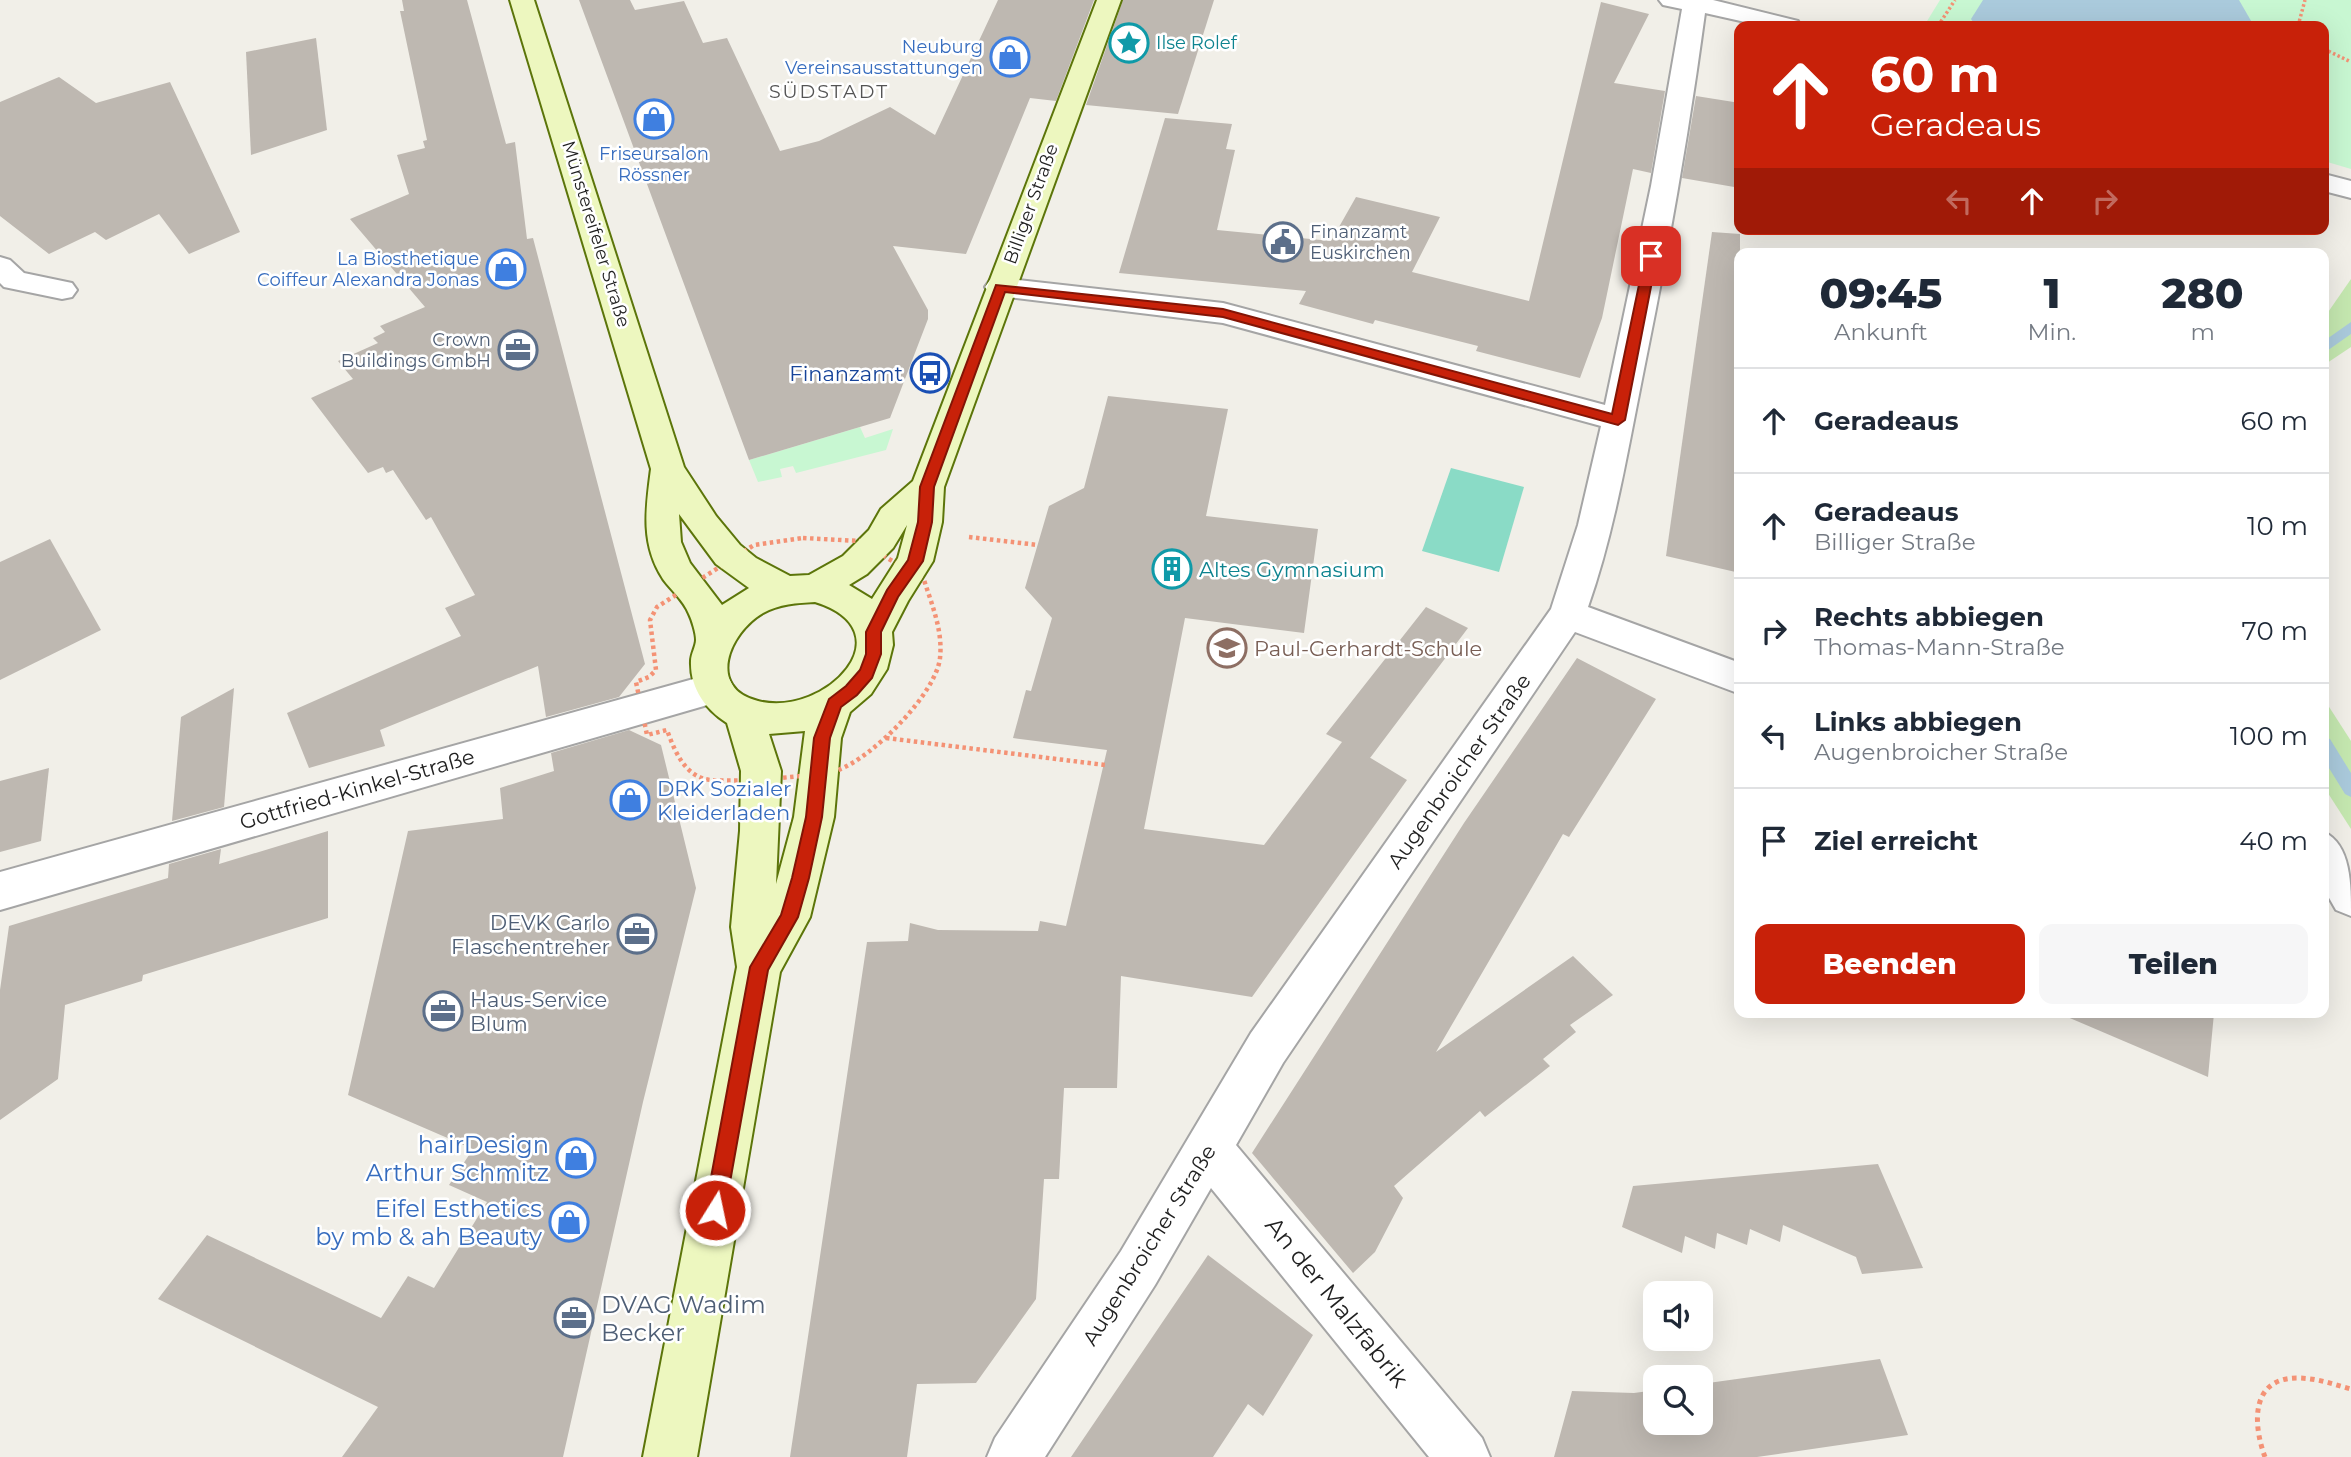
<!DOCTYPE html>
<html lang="de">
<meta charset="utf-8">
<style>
body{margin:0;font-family:Montserrat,sans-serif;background:#f6f6f7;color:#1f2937;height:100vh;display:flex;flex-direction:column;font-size:26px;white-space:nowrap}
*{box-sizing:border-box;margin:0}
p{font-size:23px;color:#747a83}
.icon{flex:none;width:38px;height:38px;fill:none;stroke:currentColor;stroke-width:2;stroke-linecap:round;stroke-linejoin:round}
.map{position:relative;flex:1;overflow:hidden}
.side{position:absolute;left:1734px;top:248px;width:595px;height:770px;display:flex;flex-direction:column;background:#fff;border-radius:14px;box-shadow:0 7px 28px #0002}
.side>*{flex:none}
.hud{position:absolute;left:1734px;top:21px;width:595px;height:214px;border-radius:14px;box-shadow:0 7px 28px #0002;background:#c82109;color:#fff;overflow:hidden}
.buttons{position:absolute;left:1643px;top:1281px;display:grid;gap:14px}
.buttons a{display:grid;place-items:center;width:70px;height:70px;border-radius:14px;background:#fff;box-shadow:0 7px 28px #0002;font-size:35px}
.pin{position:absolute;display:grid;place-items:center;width:60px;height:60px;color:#fff;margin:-30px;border-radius:14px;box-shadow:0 4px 10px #0006}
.me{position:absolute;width:77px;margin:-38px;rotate:10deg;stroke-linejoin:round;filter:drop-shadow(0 0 5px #0008)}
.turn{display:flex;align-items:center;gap:24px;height:147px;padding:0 21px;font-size:32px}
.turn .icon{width:91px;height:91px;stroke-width:2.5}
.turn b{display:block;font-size:49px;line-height:60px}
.lanes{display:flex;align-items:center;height:66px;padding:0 21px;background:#0003;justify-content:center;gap:35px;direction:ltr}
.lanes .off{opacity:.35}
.eta{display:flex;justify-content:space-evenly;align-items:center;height:119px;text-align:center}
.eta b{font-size:42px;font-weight:800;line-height:49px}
.button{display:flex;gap:14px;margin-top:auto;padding:14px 21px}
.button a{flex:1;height:80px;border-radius:14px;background:#c82109;color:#fff;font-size:28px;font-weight:800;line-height:80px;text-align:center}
.button a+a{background:#f6f6f7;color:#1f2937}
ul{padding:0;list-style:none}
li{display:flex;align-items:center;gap:21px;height:105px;padding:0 21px;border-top:2px solid #e0e1e3}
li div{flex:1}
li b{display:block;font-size:26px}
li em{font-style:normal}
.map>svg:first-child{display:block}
.grass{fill:#c5e8b0}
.park{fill:#c8f7d2}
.pitch{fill:#8adbc6}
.water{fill:#aacadc}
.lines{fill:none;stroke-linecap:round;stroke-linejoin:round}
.stream{fill:#aacadc;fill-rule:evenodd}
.building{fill:#beb8b1}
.street-casing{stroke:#a5a5a5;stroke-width:4}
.secondary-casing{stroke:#5c750a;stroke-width:4}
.path-far2{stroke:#f49275;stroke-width:3.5;stroke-dasharray:2.5 2.5;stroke-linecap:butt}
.path-far1{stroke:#f49275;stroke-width:4.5;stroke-dasharray:3.5 3.5;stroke-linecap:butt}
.path{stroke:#f49275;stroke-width:5;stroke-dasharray:4.5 4.5;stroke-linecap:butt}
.street{fill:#fff;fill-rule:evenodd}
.secondary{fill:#edf7bf;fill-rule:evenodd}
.route{fill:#c82109;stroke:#821506;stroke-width:2}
.labels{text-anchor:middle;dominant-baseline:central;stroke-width:5;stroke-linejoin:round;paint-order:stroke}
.far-culture-label{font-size:18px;fill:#0d838f;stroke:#fff;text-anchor:start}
.far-shop-label{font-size:18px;fill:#366cbe;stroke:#fff;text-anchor:end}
.far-street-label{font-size:18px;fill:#212121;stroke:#fff}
.far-service-label{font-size:18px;fill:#4e5e75;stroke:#fff;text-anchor:start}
.far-neighbourhood-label{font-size:19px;letter-spacing:2px;fill:#545454;stroke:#fff}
.transit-label{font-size:21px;fill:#164399;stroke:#fff;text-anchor:end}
.culture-label{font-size:21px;fill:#0d838f;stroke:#fff;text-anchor:start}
.education-label{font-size:21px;fill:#785e54;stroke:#fff;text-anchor:start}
.street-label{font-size:21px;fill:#212121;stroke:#fff}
.shop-label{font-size:21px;fill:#366cbe;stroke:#fff;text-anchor:start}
.service-label{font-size:21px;fill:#4e5e75;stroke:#fff;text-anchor:end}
.near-shop-label{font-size:24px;fill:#366cbe;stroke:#fff;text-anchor:end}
.near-street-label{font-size:24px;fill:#212121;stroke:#fff}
.near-service-label{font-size:24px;fill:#4e5e75;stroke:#fff;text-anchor:start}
</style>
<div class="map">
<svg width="2351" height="1457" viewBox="0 0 2351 1457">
<rect width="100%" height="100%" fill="#f1efe8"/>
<g class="grass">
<path d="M 2351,279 L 2351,347 L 2324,365 L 2324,318 Z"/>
<path d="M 2324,699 L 2351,741 L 2351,829 L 2324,787 Z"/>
</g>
<g class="park">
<path d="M 1940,0 L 2351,0 L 2351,169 L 2324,161 L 2324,26 L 1924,26 Z"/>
<path d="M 860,427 L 865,438 L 893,429 L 886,450 L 796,473 L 793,466 L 780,469 L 782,477 L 758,482 L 749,460 Z"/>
</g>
<path class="pitch" d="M 1451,468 L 1524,487 L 1499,572 L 1422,551 Z"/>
<path class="water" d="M 1983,0 L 2239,0 L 2254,26 L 1976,26 L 1971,19 Z"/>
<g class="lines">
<g class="stream">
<path d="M 2351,322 L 2351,334 L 2324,353 L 2324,341 Z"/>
<path d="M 2324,737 L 2330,739 L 2351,773 L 2351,797 L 2345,794 L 2324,760 Z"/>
</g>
</g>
<g class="building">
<path d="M 402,0 L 467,0 L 506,144 L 515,142 L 527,239 L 533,238 L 645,664 L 619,697 L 546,717 L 538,666 L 380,730 L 385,746 L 309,768 L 287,713 L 461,636 L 445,608 L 475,595 L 431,517 L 426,520 L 393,470 L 386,473 L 383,467 L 368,473 L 311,398 L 353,379 L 338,361 L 378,343 L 373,338 L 385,332 L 380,326 L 425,307 L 350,219 L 409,194 L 397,155 L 425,148 L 423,141 L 427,140 L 400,11 L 404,11 Z"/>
<path d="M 579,0 L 630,0 L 635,10 L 684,1 L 703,43 L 727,38 L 780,151 L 819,141 L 890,107 L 935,135 L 998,0 L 1094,0 L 1056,101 L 1030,98 L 966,254 L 893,246 L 928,310 L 928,319 L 890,418 L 749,460 Z"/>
<path d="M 1123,0 L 1214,0 L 1178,114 L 1086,105 Z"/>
<path d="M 1601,2 L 1649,14 L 1614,83 L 1665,91 L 1651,173 L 1633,169 L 1602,318 L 1580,378 L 1476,351 L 1478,346 L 1375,320 L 1373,324 L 1299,304 L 1306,291 L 1119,273 L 1165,118 L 1232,124 L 1226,149 L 1235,150 L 1217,230 L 1331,241 L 1356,197 L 1440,217 L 1412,272 L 1529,301 Z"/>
<path d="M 316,38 L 327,130 L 251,155 L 246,52 Z"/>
<path d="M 59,77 L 96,103 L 170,82 L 240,232 L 189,254 L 159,214 L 106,240 L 95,232 L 49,254 L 0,216 L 0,102 Z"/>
<path d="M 1696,96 L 1740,103 L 1740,188 L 1682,178 Z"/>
<path d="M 1712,232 L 1740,234 L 1740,573 L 1666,556 Z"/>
<path d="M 1108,396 L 1228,409 L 1206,516 L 1318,529 L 1304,633 L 1185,618 L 1144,829 L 1264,845 L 1342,742 L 1326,734 L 1426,607 L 1468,628 L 1370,758 L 1359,751 L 1407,780 L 1252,997 L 1121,976 L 1117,1088 L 1064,1088 L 1059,1179 L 1044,1179 L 1036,1299 L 976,1383 L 917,1384 L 907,1457 L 790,1457 L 867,942 L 908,941 L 910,923 L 938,930 L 1038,931 L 1040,921 L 1066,926 L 1107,750 L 1013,738 L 1026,690 L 1031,691 L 1052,618 L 1025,588 L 1049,506 L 1084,488 Z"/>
<path d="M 50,539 L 101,630 L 0,680 L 0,562 Z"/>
<path d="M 1577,658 L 1656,699 L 1569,837 L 1563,834 L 1436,1052 L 1573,956 L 1613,995 L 1570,1025 L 1576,1032 L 1543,1059 L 1550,1066 L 1485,1117 L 1480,1111 L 1394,1186 L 1403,1198 L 1375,1252 L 1353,1273 L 1252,1153 L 1464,823 Z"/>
<path d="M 234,688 L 224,807 L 172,821 L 181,717 Z"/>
<path d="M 629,730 L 661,745 L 696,888 L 643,1102 L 563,1457 L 342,1457 L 378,1407 L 158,1299 L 207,1235 L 381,1318 L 408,1276 L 434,1288 L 487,1202 L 449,1185 L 473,1149 L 348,1095 L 408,831 L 503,819 L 500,788 L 554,771 L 551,753 Z"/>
<path d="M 49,768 L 41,841 L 0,852 L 0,781 Z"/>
<path d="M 328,831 L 328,918 L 143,975 L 142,981 L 65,1005 L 58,1079 L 0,1120 L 0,990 L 9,926 L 168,878 L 169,864 L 221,849 L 219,864 Z"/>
<path d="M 2058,1013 L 2214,1013 L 2208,1077 Z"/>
<path d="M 1878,1164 L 1923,1268 L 1862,1274 L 1856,1257 L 1783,1225 L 1780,1242 L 1750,1229 L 1747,1245 L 1717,1233 L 1715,1249 L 1685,1236 L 1682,1253 L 1622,1227 L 1633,1186 Z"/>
<path d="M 1208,1255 L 1313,1335 L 1263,1416 L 1248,1404 L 1213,1457 L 1071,1457 Z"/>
<path d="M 1880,1359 L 1908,1435 L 1757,1457 L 1554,1457 L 1572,1391 L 1634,1393 L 1656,1390 L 1656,1423 L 1701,1423 L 1701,1384 Z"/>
</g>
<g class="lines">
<g class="street-casing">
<g id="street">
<path d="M 1659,0 L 1713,0 L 1798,21 L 1801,26 L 1763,26 L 1705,13 C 1689,133 1668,251 1644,369 C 1628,449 1615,530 1588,607 L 1740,663 L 1740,694 L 1575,632 L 1283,1063 L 1236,1145 L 1482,1438 L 1490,1457 L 1429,1457 L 1211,1188 L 1155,1285 L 1045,1457 L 987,1457 L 995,1438 L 1121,1251 L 1251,1033 L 1551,609 L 1578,525 L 1601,426 L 1223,323 L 1000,296 L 990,294 L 985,287 L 990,280 L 1000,278 L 1223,303 L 1605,405 L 1651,186 L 1682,9 L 1663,5 Z"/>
<path d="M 2324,174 L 2351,181 L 2351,198 L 2324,191 Z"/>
<path d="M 0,257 L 10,260 L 24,273 L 72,283 L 77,290 L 72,297 L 62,299 L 4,287 L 0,283 Z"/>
<path d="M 715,673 L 728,677 L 734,688 L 728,699 L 0,910 L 0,872 Z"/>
<path d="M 2324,832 C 2351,845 2351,884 2351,916 L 2336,910 L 2324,889 Z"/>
</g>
</g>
<g class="secondary-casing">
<path id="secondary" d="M 510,0 L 534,0 L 684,467 L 716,516 L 740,545 L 756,558 L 790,576 L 809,575 L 843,556 L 869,530 L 881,509 L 913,481 L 1097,0 L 1121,0 L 944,487 L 942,522 L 933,561 L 908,601 L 892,632 L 893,645 L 887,669 L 871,694 L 850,712 L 841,738 L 834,817 L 810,917 L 780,972 L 697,1457 L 643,1457 L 737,967 L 731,927 L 740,831 L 741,771 L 727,723 C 705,709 690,688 691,661 C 691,654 696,646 696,640 C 696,633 692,620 689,614 C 684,601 671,590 663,579 C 640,544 646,507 651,469 ZM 679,514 L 716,564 L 749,588 L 722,605 L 690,563 L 681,542 ZM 907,525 L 898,558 L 872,599 L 849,585 L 867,574 L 893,548 ZM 815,602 C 908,631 826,718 758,701 C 706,688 729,633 763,613 C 779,604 797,603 815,602 ZM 805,731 L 794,817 L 776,884 L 781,771 L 769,734 Z"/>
</g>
<g class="path-far2">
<path d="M 1938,26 L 1955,0"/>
<path d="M 2298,26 L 2305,0"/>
<path d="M 2324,49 L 2351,62"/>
</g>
<g class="path-far1">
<path d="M 969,537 L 1038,545"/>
<path d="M 803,538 L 859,541 L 924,580 C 932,605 943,631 940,658 C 936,694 872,758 838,770 C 822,776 720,784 705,779 C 683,773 674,749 667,730 L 647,735 L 636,682 L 649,677 L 656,670 L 650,620 L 657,607 L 754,545 Z"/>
<path d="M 886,738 L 1105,765"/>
</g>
<path class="path" d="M 2265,1457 C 2253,1425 2250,1378 2297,1378 C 2316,1378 2333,1384 2351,1389"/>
<use href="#street" class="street"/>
<use href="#secondary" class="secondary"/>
</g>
<path class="route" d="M 1651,252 L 1657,256 L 1625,420 L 1618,425 L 1223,317 L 1005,292 L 934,487 L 932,522 L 923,561 L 898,597 L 881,632 L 881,654 L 872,678 L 857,695 L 841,707 L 830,738 L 822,817 L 809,878 L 798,917 L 768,970 L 725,1210 L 722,1218 L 715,1220 L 708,1218 L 705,1210 L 750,967 L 781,915 L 792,878 L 806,817 L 814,738 L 829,699 L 846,686 L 860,670 L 866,654 L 866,632 L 887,590 L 908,560 L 918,522 L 920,487 L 996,285 L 1223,309 L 1612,414 L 1645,256 Z"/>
<defs>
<g id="sight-ring" transform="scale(2.0125)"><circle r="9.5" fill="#fff" stroke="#0f9aa8" stroke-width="1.5"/><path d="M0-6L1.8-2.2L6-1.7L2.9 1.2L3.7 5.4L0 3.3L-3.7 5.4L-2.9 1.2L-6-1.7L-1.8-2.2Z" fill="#0f9aa8"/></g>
<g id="shop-ring" transform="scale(2.0125)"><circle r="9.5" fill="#fff" stroke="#3f7fe0" stroke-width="1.5"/><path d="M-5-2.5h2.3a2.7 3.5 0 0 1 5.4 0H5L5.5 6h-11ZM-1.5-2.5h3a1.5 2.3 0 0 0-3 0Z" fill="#3f7fe0"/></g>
<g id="civic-ring" transform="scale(2.0125)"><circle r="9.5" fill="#fff" stroke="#5c6f8a" stroke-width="1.5"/><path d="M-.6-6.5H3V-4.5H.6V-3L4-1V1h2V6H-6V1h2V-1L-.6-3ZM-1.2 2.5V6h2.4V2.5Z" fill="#5c6f8a"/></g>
<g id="office-ring" transform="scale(2.0125)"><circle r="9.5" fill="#fff" stroke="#5c6f8a" stroke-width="1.5"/><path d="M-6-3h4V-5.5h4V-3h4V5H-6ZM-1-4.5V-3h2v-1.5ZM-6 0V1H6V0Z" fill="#5c6f8a"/></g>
<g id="bus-ring" transform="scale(2.0125)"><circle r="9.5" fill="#fff" stroke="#1a4fb4" stroke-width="1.5"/><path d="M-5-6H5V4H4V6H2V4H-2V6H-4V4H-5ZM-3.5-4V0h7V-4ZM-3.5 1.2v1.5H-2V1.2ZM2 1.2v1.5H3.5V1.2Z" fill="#1a4fb4"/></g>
<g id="building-ring" transform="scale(2.0125)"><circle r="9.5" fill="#fff" stroke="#0f9aa8" stroke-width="1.5"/><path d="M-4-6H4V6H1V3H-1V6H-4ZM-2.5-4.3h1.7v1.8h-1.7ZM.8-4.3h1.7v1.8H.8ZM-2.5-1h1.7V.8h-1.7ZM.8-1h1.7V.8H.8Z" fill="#0f9aa8"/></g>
<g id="school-ring" transform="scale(2.0125)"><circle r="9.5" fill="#fff" stroke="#8d6e63" stroke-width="1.5"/><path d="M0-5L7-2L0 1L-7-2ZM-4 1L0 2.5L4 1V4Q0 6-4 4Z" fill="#8d6e63"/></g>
</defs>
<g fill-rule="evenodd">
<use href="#sight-ring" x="1129" y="43"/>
<use href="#shop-ring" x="1010" y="57"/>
<use href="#shop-ring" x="654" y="119"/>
<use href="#civic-ring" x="1283" y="242"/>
<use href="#shop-ring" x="506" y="269"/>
<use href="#office-ring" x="518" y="350"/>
<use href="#bus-ring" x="930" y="373"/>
<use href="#building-ring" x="1172" y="569"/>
<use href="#school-ring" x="1227" y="648"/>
<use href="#shop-ring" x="630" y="800"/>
<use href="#office-ring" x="637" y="934"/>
<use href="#office-ring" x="443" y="1011"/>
<use href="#shop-ring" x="576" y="1158"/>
<use href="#shop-ring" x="569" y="1222"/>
<use href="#office-ring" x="574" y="1318"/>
</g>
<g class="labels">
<g class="far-culture-label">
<text x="1156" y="43">Ilse Rolef</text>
</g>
<g class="far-shop-label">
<text x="983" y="47">Neuburg<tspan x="983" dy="21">Vereinsausstattungen</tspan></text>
<text x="654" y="154" text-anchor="middle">Friseursalon<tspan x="654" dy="21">Rössner</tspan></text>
<text x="479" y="259">La Biosthetique<tspan x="479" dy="21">Coiffeur Alexandra Jonas</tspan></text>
</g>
<g class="far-street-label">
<text transform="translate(1031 204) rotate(-70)">Billiger Straße</text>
<text transform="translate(596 234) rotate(73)">Münstereifeler Straße</text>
</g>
<g class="far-service-label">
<text x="1310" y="232">Finanzamt<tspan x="1310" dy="21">Euskirchen</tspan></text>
<text x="491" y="340" text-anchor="end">Crown<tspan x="491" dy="21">Buildings GmbH</tspan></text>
</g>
<g class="far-neighbourhood-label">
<text x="829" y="91">SÜDSTADT</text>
</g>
<g class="transit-label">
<text x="903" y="373">Finanzamt</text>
</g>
<g class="culture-label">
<text x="1199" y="569">Altes Gymnasium</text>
</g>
<g class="education-label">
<text x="1254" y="648">Paul-Gerhardt-Schule</text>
</g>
<g class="street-label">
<text transform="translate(1459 771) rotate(-55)">Augenbroicher Straße</text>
<text transform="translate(357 789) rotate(-16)">Gottfried-Kinkel-Straße</text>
<text transform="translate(1149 1245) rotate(-58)">Augenbroicher Straße</text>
</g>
<g class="shop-label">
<text x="657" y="788">DRK Sozialer<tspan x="657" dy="24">Kleiderladen</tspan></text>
</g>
<g class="service-label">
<text x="610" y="922">DEVK Carlo<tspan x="610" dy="24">Flaschentreher</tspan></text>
<text x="470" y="999" text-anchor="start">Haus-Service<tspan x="470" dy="24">Blum</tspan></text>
</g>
<g class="near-shop-label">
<text x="549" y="1144">hairDesign<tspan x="549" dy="28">Arthur Schmitz</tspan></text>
<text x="542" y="1208">Eifel Esthetics<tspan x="542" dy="28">by mb &amp; ah Beauty</tspan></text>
</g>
<g class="near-street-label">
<text transform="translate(1337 1302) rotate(51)">An der Malzfabrik</text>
</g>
<g class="near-service-label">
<text x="601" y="1304">DVAG Wadim<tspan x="601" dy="28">Becker</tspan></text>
</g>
</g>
</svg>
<div class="buttons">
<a><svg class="icon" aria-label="sound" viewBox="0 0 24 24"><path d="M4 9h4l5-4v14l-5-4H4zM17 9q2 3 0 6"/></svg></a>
<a><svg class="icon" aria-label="search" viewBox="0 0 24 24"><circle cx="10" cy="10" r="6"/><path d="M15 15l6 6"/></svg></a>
</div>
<div class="pin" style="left:1651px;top:256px;background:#d93025"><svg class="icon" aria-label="arrive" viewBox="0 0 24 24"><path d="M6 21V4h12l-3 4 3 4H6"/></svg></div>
<svg class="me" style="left:715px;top:1210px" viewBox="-20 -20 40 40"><circle r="17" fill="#c82109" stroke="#fff" stroke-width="3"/><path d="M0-11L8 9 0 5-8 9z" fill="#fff"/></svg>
<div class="hud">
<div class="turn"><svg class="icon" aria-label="ahead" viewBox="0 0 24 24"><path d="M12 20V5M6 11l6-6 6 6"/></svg><div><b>60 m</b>Geradeaus</div></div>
<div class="lanes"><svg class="icon off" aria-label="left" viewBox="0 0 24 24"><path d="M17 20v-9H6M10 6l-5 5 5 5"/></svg><svg class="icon" aria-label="ahead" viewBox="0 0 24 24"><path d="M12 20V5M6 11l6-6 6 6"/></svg><svg class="icon off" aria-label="right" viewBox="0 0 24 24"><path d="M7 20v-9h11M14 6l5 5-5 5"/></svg></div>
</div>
<section class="side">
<div class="eta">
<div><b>09:45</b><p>Ankunft</p></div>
<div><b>1</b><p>Min.</p></div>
<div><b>280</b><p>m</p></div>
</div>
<ul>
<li><svg class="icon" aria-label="ahead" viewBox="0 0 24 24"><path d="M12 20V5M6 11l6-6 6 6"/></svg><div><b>Geradeaus</b></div><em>60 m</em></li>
<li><svg class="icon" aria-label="ahead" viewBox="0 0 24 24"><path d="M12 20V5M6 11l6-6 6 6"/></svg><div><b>Geradeaus</b><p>Billiger Straße</p></div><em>10 m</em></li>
<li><svg class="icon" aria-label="right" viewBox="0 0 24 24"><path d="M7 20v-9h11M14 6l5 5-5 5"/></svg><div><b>Rechts abbiegen</b><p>Thomas-Mann-Straße</p></div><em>70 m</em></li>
<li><svg class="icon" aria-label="left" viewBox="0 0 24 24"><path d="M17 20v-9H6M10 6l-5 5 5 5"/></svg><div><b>Links abbiegen</b><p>Augenbroicher Straße</p></div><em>100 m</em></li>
<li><svg class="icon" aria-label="arrive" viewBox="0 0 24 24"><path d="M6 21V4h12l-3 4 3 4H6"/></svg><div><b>Ziel erreicht</b></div><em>40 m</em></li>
</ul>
<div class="button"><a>Beenden</a><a>Teilen</a></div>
</section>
</div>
